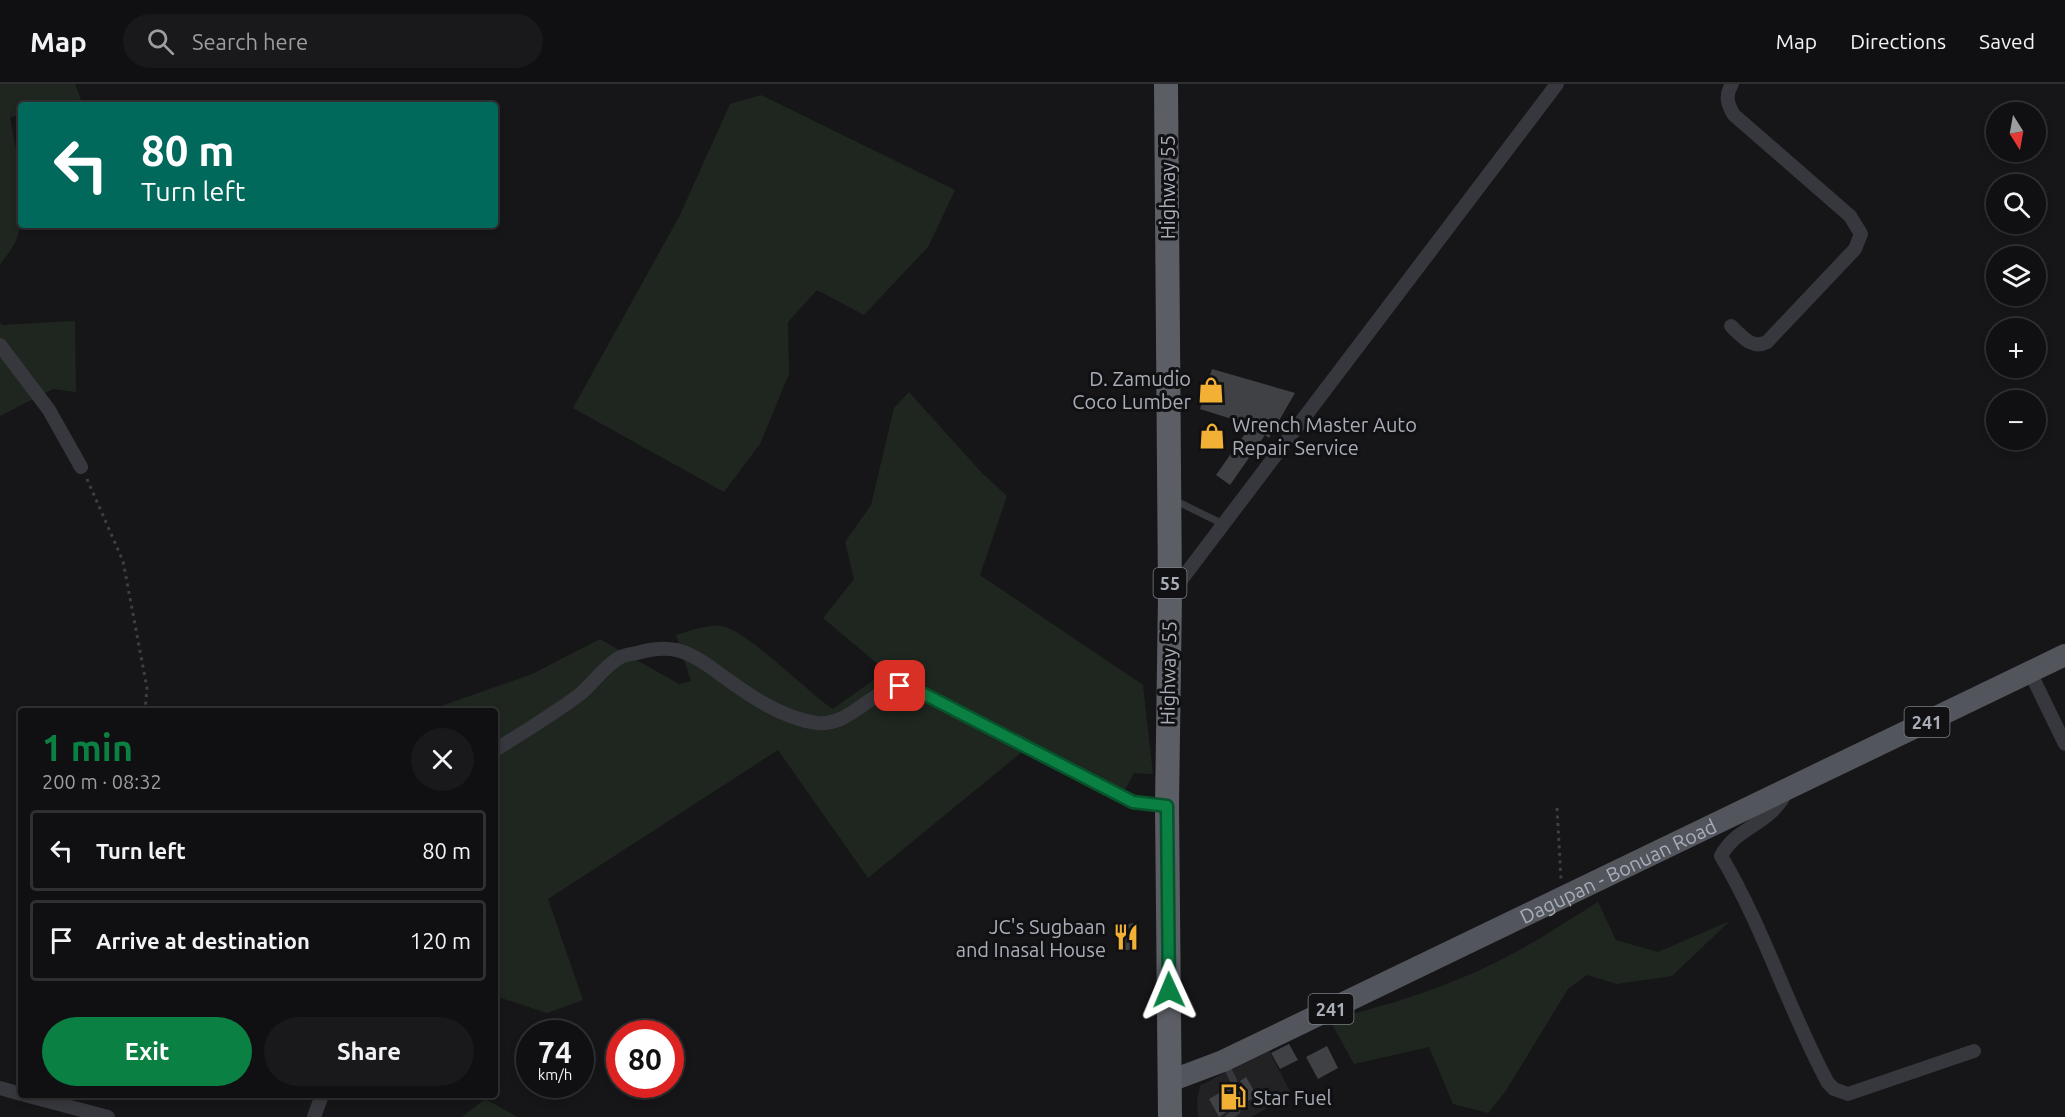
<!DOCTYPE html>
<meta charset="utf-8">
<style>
body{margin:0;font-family:Ubuntu,sans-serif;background:#19191b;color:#f1f3f6;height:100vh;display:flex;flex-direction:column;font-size:22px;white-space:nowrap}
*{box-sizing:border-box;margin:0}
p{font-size:20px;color:#9c9d9f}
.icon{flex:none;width:33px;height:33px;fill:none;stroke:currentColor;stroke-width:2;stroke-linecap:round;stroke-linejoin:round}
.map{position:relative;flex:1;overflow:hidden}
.sheet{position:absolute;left:18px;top:624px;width:480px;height:390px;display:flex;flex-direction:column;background:#101012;border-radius:6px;box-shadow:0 3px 9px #0003,0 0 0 2px #303032}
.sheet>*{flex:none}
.guide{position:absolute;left:18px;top:18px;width:480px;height:126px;border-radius:6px;box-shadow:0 3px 9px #0003,0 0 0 2px #303032;background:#00695c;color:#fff;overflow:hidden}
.needle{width:39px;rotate:169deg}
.buttons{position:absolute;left:1986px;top:18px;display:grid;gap:12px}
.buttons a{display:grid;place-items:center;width:60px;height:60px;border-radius:50%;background:#101012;box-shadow:0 3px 9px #0003,0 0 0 2px #303032;font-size:30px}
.speed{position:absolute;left:516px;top:936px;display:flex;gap:12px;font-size:30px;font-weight:700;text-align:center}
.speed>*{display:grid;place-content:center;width:78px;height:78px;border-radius:50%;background:#101012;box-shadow:0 3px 9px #0003,0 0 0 2px #303032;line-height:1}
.speed small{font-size:15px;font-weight:400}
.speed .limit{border:9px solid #d22;background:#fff;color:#111}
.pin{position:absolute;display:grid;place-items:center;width:51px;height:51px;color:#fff;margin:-26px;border-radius:12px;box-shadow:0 3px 9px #0006}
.me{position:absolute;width:66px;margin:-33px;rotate:359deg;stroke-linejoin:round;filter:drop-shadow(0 0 4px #0008)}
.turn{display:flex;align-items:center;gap:21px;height:126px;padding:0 24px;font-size:27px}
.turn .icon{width:78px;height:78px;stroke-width:2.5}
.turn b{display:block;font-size:42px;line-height:51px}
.round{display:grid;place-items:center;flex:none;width:63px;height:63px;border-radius:32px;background:#19191b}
.head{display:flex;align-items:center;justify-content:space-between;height:102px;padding:0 24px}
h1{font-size:36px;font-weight:600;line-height:45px;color:#0b8043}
.primary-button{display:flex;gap:12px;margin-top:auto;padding:12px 24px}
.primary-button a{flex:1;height:69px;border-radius:36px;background:#0b8043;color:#fff;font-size:24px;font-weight:600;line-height:69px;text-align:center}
.primary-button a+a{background:#19191b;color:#f1f3f6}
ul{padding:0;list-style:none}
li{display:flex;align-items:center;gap:18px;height:81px;margin:0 12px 9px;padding:0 12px;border:3px solid #303032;border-radius:6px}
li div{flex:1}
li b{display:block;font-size:22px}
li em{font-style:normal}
header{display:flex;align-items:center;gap:36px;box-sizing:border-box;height:84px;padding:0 30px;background:#101012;border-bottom:2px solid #303032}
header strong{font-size:28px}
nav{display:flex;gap:33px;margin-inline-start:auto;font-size:21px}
.search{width:420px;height:54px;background:#19191b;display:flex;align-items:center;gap:15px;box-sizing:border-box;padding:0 21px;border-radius:33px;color:#9c9d9f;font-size:22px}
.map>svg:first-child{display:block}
.built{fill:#222225}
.green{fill:#1e261f}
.building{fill:#404145}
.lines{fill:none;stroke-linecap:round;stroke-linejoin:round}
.path{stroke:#3d3f44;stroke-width:3;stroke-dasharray:3 4.5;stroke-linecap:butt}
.service{stroke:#37383d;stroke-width:7}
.minor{stroke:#37383d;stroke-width:14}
.primary{stroke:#53555c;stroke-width:22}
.trunk{stroke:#5b5e65;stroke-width:24}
.route-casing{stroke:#07532c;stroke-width:15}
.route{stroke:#0b8043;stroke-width:10}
.labels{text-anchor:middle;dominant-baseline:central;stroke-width:6;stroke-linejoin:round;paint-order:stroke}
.shield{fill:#111113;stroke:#7b7e86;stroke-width:1.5}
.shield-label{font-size:18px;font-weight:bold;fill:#a8adb8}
.street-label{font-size:20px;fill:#a8adb8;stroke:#111113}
.poi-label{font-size:20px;fill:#a8adb8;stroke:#111113;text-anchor:end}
</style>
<header>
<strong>Map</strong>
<div class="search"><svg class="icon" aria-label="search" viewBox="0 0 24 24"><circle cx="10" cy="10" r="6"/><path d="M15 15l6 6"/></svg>Search here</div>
<nav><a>Map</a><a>Directions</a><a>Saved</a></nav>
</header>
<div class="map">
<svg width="2065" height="1033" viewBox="0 0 2065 1033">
<rect width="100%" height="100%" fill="#161618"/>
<path class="built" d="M 1268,965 L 1292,1011 L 1251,1033 L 1198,1033 L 1197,1015 L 1200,1002 Z"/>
<g class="green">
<path d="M 0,0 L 75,0 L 83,21 L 21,21 L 21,31 L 10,33 C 16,70 30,118 17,154 C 14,163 5,173 0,181 Z"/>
<path d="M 761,11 L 955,106 L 928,163 L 864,231 L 817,206 L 788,238 L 789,290 L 760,360 L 724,408 L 573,324 L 680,131 L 730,20 Z"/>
<path d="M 75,237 L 76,308 L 53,305 L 0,332 L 0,239 L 2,241 Z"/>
<path d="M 909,308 L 981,388 L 1007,412 L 980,491 L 1143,601 L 1153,690 L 1134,689 L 1118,719 L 1022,668 L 868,794 L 778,666 L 548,815 L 583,916 L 547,929 L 495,912 L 495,627 L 427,627 L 532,590 L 600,555 L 679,600 L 691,597 L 676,551 C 689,547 709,540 722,542 C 748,547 806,607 833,625 L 886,587 L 823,534 L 854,495 L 845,458 L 871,421 L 894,324 Z"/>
<path d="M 1598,818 L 1616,856 L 1658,868 L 1730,837 L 1672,892 L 1617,900 L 1587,891 L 1568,905 L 1505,1008 L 1488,1029 L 1453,1020 L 1429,963 L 1354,980 L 1329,935 C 1392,922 1467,896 1523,864 C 1549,850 1573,833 1598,818 Z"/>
<path d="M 485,1015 L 518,1033 L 462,1033 Z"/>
</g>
<g class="building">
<path d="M 1212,285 L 1295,309 L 1269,354 L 1265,351 L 1230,401 L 1216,391 L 1251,341 L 1200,325 Z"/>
<path d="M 1134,839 L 1137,865 L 1118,867 L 1114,842 Z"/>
<path d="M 1289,960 L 1298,976 L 1280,985 L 1271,969 Z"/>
<path d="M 1327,962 L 1338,984 L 1318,995 L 1306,973 Z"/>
<path d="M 1246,993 L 1257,1012 L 1243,1020 L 1244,1006 L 1240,997 Z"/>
<path d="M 1230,1003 L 1232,1024 L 1219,1033 L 1209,1015 Z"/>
</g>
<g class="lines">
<g class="path">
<path d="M 87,395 L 123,477 L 147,604 L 145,627"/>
<path d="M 1557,724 L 1561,795"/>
</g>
<g class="service">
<path d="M 1174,416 L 1223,440"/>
<path d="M 1225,979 L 1238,1006 L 1237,1027 L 1229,1033"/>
</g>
<g class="minor">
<path d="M 1731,242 C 1742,252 1752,266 1767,258 L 1855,165 L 1861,150 L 1850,132 L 1734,31 C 1727,20 1725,11 1732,0"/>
<path d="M 0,261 L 49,326 L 81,383"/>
<path d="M 1172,508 L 1557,0"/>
<path d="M 2030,588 L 2065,660"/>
<path d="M 495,666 C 524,648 552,631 579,611 C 593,600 604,582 619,574 C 624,571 631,570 637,569 C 669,560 686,565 713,585 C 743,607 779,634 817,639 C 855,643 874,596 912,604 L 1133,718 L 1167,722"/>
<path d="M 1788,705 C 1770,743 1737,741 1721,772 C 1764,844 1788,925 1828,999 L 1834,1005 L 1848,1010 L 1974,967"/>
<path d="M 0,1004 L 21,1010"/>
<path d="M 25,1011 L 108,1033"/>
<path d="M 314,1033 L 322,1011"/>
</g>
<path class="primary" id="s1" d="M 1170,997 L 1223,977 L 2065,571"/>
<path class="trunk" d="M 1166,0 L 1170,511 L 1167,722 L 1170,1033"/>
</g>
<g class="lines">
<g class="route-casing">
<path id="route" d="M 900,602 L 924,610 L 1133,718 L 1167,722 L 1169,906"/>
</g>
<use href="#route" class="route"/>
</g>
<defs>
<g id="shop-bare" transform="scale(2.07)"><path d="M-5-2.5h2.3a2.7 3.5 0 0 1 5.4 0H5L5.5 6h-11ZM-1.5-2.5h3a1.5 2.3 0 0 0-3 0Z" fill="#f2b134" stroke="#111113" stroke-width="2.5" paint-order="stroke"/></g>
<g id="restaurant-bare" transform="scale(2.07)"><path d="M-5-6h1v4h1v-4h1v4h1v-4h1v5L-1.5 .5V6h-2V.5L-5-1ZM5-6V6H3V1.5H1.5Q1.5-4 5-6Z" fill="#f2b134" stroke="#111113" stroke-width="2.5" paint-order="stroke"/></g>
<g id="fuel-bare" transform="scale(2.07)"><path d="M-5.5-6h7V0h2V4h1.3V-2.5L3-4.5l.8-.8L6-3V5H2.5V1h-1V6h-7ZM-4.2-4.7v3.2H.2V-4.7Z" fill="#f2b134" stroke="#111113" stroke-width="2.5" paint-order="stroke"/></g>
</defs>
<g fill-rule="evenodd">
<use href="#shop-bare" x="1211" y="306"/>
<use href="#shop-bare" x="1212" y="352"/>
<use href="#restaurant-bare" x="1126" y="853"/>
<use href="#fuel-bare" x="1233" y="1013"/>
</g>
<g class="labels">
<g class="shield">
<rect x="1153.5" y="484" width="33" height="30" rx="4.5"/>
<rect x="1904.5" y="623" width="45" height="30" rx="4.5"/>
<rect x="1308.5" y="910" width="45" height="30" rx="4.5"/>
</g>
<g class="shield-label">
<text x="1170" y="499">55</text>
<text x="1927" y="638">241</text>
<text x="1331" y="925">241</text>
</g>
<g class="street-label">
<text transform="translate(1167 103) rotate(-90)">Highway 55</text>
<text transform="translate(1168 589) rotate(-89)">Highway 55</text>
<text stroke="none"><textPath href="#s1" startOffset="495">Dagupan - Bonuan Road</textPath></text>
</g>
<g class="poi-label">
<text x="1191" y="294">D. Zamudio<tspan x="1191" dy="23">Coco Lumber</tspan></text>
<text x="1232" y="340" text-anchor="start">Wrench Master Auto<tspan x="1232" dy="23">Repair Service</tspan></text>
<text x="1106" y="842">JC's Sugbaan<tspan x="1106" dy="23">and Inasal House</tspan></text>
<text x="1253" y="1013" text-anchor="start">Star Fuel</text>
</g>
</g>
</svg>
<div class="buttons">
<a><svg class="needle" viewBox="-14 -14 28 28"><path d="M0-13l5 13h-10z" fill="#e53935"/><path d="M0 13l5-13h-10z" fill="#9c9d9f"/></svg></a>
<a><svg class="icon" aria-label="search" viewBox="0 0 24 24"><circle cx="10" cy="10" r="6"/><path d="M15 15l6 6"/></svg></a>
<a><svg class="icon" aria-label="layers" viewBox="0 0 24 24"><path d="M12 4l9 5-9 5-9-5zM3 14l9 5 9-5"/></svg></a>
<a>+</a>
<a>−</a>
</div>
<div class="speed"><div>74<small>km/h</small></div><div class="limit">80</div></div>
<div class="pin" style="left:900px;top:602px;background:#d93025"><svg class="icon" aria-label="arrive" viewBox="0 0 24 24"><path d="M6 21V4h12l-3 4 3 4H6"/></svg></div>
<svg class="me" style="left:1169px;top:906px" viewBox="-20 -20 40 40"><path d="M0-17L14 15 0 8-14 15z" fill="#0b8043" stroke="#fff" stroke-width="4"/></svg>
<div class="guide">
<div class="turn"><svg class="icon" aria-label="left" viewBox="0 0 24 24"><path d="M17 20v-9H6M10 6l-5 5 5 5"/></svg><div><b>80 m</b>Turn left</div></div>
</div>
<section class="sheet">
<div class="head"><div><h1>1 min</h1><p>200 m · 08:32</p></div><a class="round"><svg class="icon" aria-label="close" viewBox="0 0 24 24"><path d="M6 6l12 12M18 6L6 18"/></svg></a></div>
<ul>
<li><svg class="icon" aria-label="left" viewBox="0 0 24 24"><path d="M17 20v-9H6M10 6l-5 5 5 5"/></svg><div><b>Turn left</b></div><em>80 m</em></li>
<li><svg class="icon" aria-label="arrive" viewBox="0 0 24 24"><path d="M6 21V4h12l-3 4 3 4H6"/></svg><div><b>Arrive at destination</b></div><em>120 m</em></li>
</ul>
<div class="primary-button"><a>Exit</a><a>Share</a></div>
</section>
</div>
